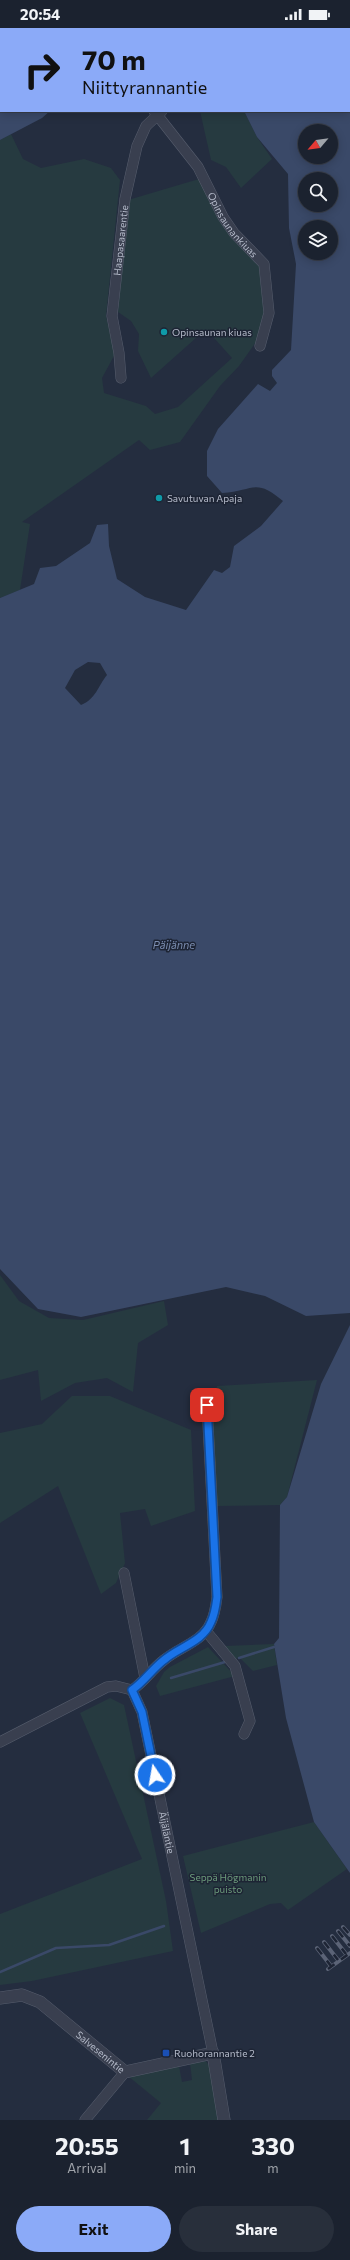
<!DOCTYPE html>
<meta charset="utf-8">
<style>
body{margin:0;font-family:Commissioner,sans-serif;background:#282f3b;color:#f1f3f6;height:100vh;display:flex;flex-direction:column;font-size:15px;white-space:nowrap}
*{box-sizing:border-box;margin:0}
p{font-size:13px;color:#a0a4aa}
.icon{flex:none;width:22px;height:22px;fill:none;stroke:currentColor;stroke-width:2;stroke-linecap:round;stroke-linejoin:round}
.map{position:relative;height:2092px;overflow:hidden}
.side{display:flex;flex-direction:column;background:#1b222f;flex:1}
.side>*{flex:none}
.hud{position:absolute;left:0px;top:0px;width:350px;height:84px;box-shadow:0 2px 10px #0003,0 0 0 1px #393f4b;background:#8baaf8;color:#111;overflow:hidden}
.needle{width:26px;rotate:241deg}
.fabs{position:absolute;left:298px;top:96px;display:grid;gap:8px}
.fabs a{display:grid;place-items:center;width:40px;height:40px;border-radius:50%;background:#1b222f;box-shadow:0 2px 10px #0003,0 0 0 1px #393f4b;font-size:20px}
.pin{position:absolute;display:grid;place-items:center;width:34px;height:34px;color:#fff;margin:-17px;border-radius:8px;box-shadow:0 2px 6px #0006}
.me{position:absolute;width:44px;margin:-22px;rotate:348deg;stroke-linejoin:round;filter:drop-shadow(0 0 3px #0008)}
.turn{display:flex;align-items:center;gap:14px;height:84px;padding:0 16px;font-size:18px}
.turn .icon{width:52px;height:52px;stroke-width:2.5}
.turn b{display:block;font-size:28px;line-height:34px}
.eta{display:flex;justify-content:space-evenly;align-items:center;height:68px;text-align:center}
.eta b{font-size:24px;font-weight:700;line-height:28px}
.primary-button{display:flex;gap:8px;margin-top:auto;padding:8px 16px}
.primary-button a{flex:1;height:46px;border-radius:24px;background:#8baaf8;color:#111;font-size:16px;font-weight:700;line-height:46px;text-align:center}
.primary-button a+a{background:#282f3b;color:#f1f3f6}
.status{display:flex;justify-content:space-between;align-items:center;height:28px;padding:0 20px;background:#1b222f;direction:ltr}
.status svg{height:11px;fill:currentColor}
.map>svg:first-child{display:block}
.green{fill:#263a40}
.water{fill:#3a4968;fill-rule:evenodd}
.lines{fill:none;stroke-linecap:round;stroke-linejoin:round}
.stream{stroke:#3a4968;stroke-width:2.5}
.minor-casing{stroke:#565d6d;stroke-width:11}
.tertiary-casing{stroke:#565d6d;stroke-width:13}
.minor{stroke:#393f4f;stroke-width:10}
.tertiary{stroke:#393f4f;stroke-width:12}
.rail-casing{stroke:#5b6376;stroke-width:4}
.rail{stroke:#1d2434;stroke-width:2.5;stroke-dasharray:8;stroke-linecap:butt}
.route-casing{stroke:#114b97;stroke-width:10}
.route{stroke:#1a73e8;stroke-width:7}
.culture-dot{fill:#0f9aa8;stroke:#1d2434;stroke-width:1.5}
.transit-dot{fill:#1a4fb4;stroke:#1d2434;stroke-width:1.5}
.labels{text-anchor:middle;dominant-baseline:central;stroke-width:3;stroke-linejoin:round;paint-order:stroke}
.street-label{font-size:10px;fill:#b5bbca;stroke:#1d2434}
.poi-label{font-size:10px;fill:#b5bbca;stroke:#1d2434;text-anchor:start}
.park-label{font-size:10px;fill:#6c9b7b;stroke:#1d2434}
.water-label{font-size:11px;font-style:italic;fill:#7c8eb1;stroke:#1d2434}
</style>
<div class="status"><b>20:54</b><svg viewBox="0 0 49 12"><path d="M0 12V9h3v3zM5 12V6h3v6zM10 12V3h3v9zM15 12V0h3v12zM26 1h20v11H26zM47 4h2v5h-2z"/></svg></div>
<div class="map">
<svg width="350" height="2092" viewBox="0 0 350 2092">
<rect width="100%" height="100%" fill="#242d3f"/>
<g class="green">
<path d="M 200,83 L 244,83 L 257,109 L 272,131 L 241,160 L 226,139 L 211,132 Z"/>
<path d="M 11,106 L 23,131 L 41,140 L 84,131 L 111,140 L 120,152 L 106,288 L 115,326 L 102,350 L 104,365 L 146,378 L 155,386 L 178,379 L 232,330 L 206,301 L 151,350 L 138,323 L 139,306 L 131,293 L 118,284 L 128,172 L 199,151 L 259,235 L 264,284 L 256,314 L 239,338 L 220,358 L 180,414 L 150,422 L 139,412 L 22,494 L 30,496 L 20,562 L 0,570 L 0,112 Z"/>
<path d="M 0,1247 L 19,1273 L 49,1290 L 83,1292 L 164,1273 L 168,1297 L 138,1315 L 133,1364 L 107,1350 L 75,1355 L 41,1373 L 38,1342 L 0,1352 Z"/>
<path d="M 317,1352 L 287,1469 L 280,1477 L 217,1478 L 212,1386 L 217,1358 Z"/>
<path d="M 72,1368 L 110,1368 L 191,1402 L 195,1483 L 151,1498 L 145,1481 L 120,1485 L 125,1535 L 116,1555 L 101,1566 L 58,1458 L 0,1495 L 0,1405 L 42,1396 Z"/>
<path d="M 274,1616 L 277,1637 L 253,1643 L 239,1629 L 235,1632 L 224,1618 Z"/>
<path d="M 208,1619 L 235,1648 L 160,1668 L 156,1658 L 164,1644 L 170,1639 Z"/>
<path d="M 110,1670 L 124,1677 L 166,1873 L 173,1923 L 32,1953 L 0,1957 L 0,1886 L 142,1831 L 80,1685 Z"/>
<path d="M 314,1794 L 347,1841 L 288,1882 L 281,1875 L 270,1876 L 201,1905 L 183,1828 Z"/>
<path d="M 206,2033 L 212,2043 L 219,2092 L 147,2092 L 161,2075 L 128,2048 L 179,2038 L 182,2054 L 192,2052 L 190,2035 Z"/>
</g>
<g class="water">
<path d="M 218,0 L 350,0 L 350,1285 L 306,1288 L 265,1268 L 226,1259 L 81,1289 L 38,1281 L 0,1241 L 0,570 L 34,556 L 40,540 L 56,538 L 90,515 L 97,497 L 108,496 L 109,518 L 117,551 L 145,569 L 186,582 L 214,542 L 222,545 L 230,539 L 234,518 L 261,498 L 283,473 C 255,449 254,463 222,465 L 207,448 L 207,423 L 218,401 L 258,356 L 270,363 L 277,355 L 272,348 L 272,342 L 291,322 L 296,236 L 289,200 L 288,146 L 257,109 L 244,83 L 349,83 L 349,1 ZM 305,103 L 331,103 L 331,129 L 305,129 ZM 305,151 L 331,151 L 331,177 L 305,177 ZM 305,199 L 331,199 L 331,225 L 305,225 ZM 88,634 L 100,635 L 107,647 C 98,658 96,671 81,677 L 65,660 L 75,642 Z"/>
<path d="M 0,77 L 1,83 L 50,83 L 42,90 L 0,112 Z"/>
<path d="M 350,1297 L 350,1845 L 314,1794 L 286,1690 L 274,1616 L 279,1610 L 280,1477 L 287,1469 L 321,1356 Z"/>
</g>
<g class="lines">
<g class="stream">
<path d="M 239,1630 L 274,1619"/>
<path d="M 171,1650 L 225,1634"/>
<path d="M 0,1944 L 56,1920 L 109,1917 L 164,1898"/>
</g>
<g class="minor-casing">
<g id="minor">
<path d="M 95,0 L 96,1"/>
<path id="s1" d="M 154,83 L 198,139 L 223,189 L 234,205 L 264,236 L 269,285 L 260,318"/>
<path id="s2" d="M 121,350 L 119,325 L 112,288 L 125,171 L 137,118 L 146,98 L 162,83"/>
<path d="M 124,1545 L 145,1650"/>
<path d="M 206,1603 L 235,1638 L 250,1693 L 244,1706"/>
<path d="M 132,1662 C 144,1654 152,1641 164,1632 C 179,1619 203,1614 211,1594 C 215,1586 216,1577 217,1569 L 207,1377"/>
<path id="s3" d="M 0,1714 L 107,1659 L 116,1658 L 132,1662 L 142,1684 L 213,2025"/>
<path d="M 85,2092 L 125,2044"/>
</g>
</g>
<g class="tertiary-casing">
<g id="tertiary">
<path id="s4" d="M 0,1970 L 22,1967 L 40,1974 L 125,2044 L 213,2025 L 224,2092"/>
</g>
</g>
<use href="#minor" class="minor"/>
<use href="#tertiary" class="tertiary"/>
<g class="rail-casing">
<g id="rail">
<path d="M 343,1899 L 350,1907"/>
<path d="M 338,1903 L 350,1918"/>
<path d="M 332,1908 L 346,1926"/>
<path d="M 324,1914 L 338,1932"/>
<path d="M 317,1920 L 331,1938"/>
<path d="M 328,1941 L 350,1925"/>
</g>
</g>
<use href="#rail" class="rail"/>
</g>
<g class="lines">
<g class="route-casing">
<path id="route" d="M 155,1747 L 142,1684 L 132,1662 C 144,1654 152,1641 164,1632 C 179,1619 203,1614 211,1594 C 215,1586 216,1577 217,1569 L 207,1377"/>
</g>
<use href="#route" class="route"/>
</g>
<g class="culture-dot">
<circle cx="164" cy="304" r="4"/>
<circle cx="159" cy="470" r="4"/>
</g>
<rect class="transit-dot" x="162" y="2021" width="8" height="8" rx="2"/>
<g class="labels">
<g class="street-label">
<text stroke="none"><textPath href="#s1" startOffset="139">Opinsaunankiuas</textPath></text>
<text stroke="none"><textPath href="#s2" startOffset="139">Haapasaarentie</textPath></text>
<text stroke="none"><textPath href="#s3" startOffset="293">Äijäläntie</textPath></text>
<text stroke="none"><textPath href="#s4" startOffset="120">Salvesenintie</textPath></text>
</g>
<g class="poi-label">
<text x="172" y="304">Opinsaunan kiuas</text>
<text x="167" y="470">Savutuvan Apaja</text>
<text x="174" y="2025">Ruohorannantie 2</text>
</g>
<g class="park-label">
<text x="228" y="1849">Seppä Högmanin<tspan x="228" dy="12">puisto</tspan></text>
</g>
<g class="water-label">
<text x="174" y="916">Päijänne</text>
</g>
</g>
</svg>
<div class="fabs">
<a><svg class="needle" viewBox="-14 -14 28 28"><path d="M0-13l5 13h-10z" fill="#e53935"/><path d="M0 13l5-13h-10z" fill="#a0a4aa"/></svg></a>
<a><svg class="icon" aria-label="search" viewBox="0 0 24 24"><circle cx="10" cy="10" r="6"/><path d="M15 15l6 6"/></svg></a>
<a><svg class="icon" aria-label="layers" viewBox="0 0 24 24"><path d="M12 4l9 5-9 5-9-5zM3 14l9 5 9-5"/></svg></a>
</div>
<div class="pin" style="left:207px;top:1377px;background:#d93025"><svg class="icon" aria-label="arrive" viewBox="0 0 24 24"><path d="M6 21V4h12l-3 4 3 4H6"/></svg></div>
<svg class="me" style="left:155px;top:1747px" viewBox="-20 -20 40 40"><circle r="17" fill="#1a73e8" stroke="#fff" stroke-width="3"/><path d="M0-11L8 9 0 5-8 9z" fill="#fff"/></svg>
<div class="hud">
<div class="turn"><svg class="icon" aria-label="right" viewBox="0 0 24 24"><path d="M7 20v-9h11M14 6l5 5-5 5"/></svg><div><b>70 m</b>Niittyrannantie</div></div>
</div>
</div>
<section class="side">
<div class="eta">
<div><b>20:55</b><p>Arrival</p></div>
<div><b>1</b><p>min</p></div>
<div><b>330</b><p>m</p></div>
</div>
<div class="primary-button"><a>Exit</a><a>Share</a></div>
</section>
